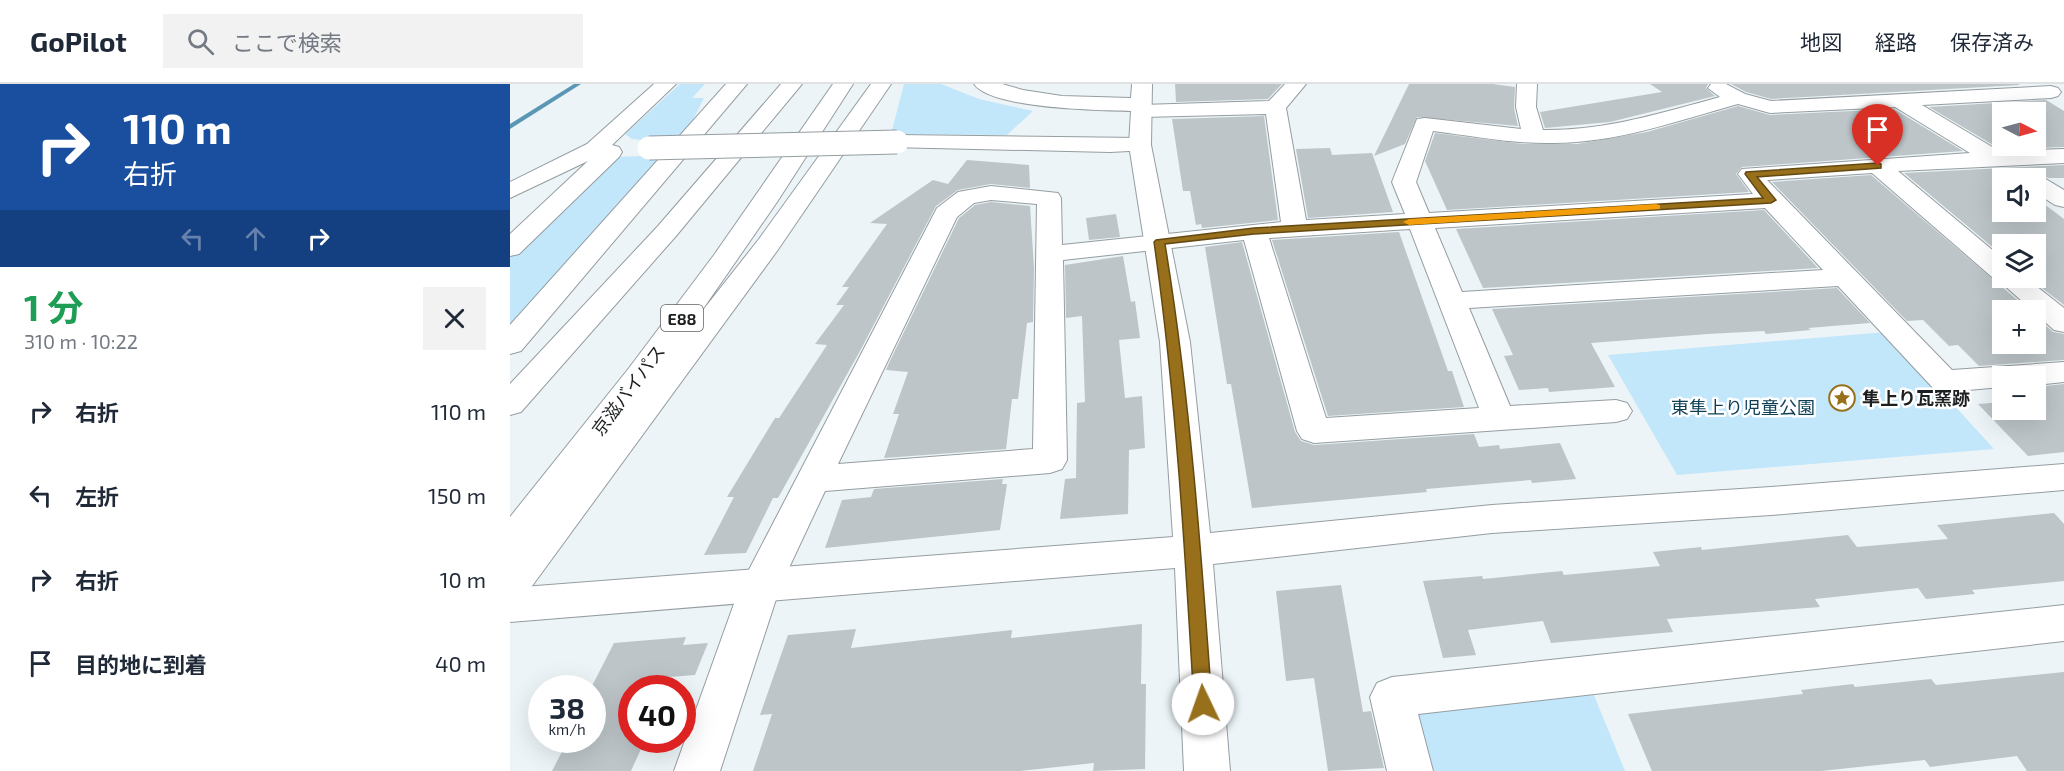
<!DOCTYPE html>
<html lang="ja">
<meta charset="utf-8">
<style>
body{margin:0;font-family:"Exo 2","Noto Sans JP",sans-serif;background:#f2f2f3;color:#1f2937;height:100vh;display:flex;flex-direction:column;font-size:22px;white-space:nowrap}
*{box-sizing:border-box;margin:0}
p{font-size:20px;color:#747a83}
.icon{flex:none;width:33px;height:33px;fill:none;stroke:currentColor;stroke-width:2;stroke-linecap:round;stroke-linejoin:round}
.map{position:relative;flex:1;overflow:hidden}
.drawer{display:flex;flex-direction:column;background:#fff;width:510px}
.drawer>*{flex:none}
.top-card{background:#1a4fa0;color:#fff;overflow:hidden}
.needle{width:39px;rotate:96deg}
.controls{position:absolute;left:1482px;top:18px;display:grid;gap:12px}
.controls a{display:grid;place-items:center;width:54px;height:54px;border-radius:0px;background:#fff;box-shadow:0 6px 24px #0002;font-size:30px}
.speed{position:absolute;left:18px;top:591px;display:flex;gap:12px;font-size:30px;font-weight:700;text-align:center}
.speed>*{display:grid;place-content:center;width:78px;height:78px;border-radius:50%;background:#fff;box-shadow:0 6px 24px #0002;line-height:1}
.speed small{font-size:15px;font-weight:400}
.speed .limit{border:9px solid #d22;background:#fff;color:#111}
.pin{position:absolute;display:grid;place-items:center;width:51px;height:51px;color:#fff;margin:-62px -26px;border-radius:50% 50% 50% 0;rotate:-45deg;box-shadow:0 0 6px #0007}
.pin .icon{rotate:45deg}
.me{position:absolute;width:66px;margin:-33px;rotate:357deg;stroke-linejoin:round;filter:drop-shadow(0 0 4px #0008)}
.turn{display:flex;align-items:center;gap:21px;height:126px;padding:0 24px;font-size:27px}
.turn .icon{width:78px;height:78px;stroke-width:2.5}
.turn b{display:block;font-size:42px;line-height:51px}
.lanes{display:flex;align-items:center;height:57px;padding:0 24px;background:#0003;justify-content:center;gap:30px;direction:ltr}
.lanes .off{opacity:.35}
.round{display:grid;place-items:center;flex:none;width:63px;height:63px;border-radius:0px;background:#f2f2f3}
.head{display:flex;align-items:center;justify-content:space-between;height:102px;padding:0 24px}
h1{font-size:36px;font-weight:700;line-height:45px;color:#1e9e55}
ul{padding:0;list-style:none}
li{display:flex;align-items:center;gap:18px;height:84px;padding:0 24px}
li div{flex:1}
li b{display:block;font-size:22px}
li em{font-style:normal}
header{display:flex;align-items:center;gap:36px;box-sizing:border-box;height:84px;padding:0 30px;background:#fff;border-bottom:2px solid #e0e1e3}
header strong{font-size:28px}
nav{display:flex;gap:33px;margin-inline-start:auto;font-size:21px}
.search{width:420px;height:54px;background:#f2f2f3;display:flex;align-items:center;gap:15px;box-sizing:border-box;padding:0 21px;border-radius:0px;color:#747a83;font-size:22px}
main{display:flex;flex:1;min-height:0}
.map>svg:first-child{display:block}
.green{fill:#c2e6fa}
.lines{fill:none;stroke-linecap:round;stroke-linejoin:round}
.stream{fill:#5a97b4;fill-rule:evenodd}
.building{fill:#bdc5c9;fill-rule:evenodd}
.street-casing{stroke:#959da1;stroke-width:2}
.secondary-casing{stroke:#959da1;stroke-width:2}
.highway-casing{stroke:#959da1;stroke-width:2}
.street{fill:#fff;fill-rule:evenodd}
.secondary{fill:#fff;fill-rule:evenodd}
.highway{fill:#fff;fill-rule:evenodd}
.street-bridge-casing{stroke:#959da1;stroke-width:25;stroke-linecap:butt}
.street-bridge{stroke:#fff;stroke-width:23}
.route{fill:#98701b;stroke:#634912;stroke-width:1.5}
.slow{fill:#f59e0b}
.labels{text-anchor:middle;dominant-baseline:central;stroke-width:5;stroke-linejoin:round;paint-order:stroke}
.shield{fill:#fff;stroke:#606263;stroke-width:1.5}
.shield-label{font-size:16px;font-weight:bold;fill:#1c1f20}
.street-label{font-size:18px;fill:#1c1f20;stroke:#fff}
.poi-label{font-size:18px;font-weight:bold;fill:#1c1f20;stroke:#fff;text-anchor:start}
.park-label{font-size:18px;fill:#0c3f54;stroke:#fff}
</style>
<header>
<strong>GoPilot</strong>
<div class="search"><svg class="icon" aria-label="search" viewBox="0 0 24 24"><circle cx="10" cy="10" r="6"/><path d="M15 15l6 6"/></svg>ここで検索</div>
<nav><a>地図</a><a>経路</a><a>保存済み</a></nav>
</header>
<main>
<section class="drawer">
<div class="top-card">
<div class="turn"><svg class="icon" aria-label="right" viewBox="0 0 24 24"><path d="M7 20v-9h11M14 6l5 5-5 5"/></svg><div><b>110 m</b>右折</div></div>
<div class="lanes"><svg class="icon off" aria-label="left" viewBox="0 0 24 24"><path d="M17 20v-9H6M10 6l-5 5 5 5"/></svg><svg class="icon off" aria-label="ahead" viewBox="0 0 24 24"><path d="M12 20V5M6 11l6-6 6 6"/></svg><svg class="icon" aria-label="right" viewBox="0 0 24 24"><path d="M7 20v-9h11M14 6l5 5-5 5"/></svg></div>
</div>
<div class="head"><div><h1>1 分</h1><p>310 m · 10:22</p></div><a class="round"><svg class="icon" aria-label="close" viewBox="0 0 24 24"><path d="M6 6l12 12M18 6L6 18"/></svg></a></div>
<ul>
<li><svg class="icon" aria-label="right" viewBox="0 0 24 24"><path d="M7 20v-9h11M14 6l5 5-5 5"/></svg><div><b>右折</b></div><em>110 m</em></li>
<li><svg class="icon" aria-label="left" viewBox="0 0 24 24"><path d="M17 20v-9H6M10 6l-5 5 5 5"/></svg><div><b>左折</b></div><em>150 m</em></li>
<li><svg class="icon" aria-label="right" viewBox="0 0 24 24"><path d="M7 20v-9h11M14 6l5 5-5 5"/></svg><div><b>右折</b></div><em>10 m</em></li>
<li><svg class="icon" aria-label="arrive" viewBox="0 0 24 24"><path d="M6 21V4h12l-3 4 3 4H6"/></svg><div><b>目的地に到着</b></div><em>40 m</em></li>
</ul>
</section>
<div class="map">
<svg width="1554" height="687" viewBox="0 0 1554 687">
<rect width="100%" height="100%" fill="#ecf4f8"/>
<g class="green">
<path d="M 170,0 L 195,0 L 182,14 L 194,14 L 181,40 L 163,59 L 122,55 L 115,50 Z"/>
<path d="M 394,0 L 431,0 L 469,15 L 523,27 L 497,51 L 381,50 Z"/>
<path d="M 160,71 L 0,246 L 0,174 L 105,73 Z"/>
<path d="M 1377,248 L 1484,365 L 1167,391 L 1098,271 Z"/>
<path d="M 1081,604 L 1115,687 L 922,687 L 904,621 Z"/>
</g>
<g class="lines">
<path class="stream" d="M 64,0 L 71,0 L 0,45 L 0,40 Z"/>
</g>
<g class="building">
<path d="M 665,0 L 772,0 L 758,15 L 666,18 Z"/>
<path d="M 899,0 L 983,0 L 1005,3 L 1004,24 L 1008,42 L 907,33 L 895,60 L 864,72 Z"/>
<path d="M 1140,0 L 1198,0 L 1196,4 L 1205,12 L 1100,38 L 1035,44 L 1030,28 L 1152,8 Z"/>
<path d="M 1221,0 L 1508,0 L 1510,1 L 1261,15 L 1236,8 Z"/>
<path d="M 1536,16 L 1554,27 L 1554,63 L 1490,65 L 1419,23 ZM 1492,28 L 1526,28 L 1526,62 L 1492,62 Z"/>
<path d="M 1228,22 L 1260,31 L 1384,25 L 1453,67 L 1232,83 L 1226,90 L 1239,108 L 937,126 L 915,77 L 925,49 L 1013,60 L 1067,60 L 1137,48 Z"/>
<path d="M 754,32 L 768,136 L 692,144 L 691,140 L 686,141 L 680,107 L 673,107 L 662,35 Z"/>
<path d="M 820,64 L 822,71 L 862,69 L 883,128 L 798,134 L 786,65 Z"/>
<path d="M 457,76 L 519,81 L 520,104 L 481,100 L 448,106 L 426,122 L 350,267 L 268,414 L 263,414 L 236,469 L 194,471 L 224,413 L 217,413 L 265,334 L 269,334 L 317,261 L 305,260 L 334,221 L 326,221 L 339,203 L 332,203 L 377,140 L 360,139 L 423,96 L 438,100 Z"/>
<path d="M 1554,81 L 1554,94 L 1539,94 L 1526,90 L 1517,92 L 1515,94 L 1492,94 L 1492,128 L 1526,128 L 1526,114 L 1554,135 L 1554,221 L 1519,194 L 1526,194 L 1526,160 L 1492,160 L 1492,171 L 1394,89 Z"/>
<path d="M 1361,91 L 1519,226 L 1492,226 L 1492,260 L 1526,260 L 1526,233 L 1543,248 L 1554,250 L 1554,276 L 1469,282 L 1448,261 L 1439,262 L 1413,236 L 1397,237 L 1262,98 Z"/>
<path d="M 481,118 L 520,122 L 524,184 L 523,238 L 517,239 L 508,315 L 502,315 L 496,365 L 374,374 L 389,330 L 383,330 L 398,288 L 376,286 L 378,281 L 449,134 L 465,121 Z"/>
<path d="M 1254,126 L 1308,184 L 973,204 L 946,145 Z"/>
<path d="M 606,130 L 610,153 L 579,156 L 576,134 Z"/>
<path d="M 889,148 L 938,287 L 942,287 L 954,323 L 818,332 L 762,156 Z"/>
<path d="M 732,158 L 785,348 L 791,357 L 804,361 L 964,350 L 969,363 L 989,361 L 990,365 L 1050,359 L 1066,395 L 1022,399 L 1021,396 L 916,405 L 917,408 L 742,424 L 721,300 L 717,300 L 695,163 Z"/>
<path d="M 613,172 L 621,218 L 625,217 L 630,254 L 609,256 L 615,314 L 632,312 L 635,364 L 619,366 L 618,430 L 550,435 L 555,395 L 566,394 L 567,319 L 575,318 L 572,232 L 556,234 L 555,181 Z"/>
<path d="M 1327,204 L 1360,239 L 1298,244 L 1301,246 L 1256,250 L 1254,247 L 1198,250 L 1081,259 L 1105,303 L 1039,308 L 1038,304 L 1009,306 L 994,272 L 1003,271 L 982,225 Z"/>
<path d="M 1554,300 L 1554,368 L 1518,372 L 1468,320 L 1492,318 L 1492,326 L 1526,326 L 1526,303 Z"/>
<path d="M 493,395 L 492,400 L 497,400 L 490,446 L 315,464 L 332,416 L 361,413 L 364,405 Z"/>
<path d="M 1544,429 L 1554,440 L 1554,497 L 1462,506 L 1465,510 L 1416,515 L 1408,504 L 1305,515 L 1310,523 L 1157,535 L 1163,548 L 1041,559 L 1033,537 L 958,546 L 966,571 L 933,574 L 913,497 L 972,492 L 973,495 L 1052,487 L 1054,491 L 1150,482 L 1143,468 L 1191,463 L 1192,466 L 1338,451 L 1347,463 L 1438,455 L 1427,441 Z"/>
<path d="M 831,501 L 853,628 L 861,627 L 874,684 L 818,687 L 804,594 L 776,597 L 766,507 Z"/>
<path d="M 632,540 L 631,600 L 636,600 L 635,685 L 583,687 L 584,679 L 510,687 L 243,687 L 262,630 L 250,631 L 278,551 L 346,545 L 341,564 L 502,546 L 501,554 Z"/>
<path d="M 176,553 L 173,561 L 198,559 L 185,591 L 159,593 L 153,604 L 122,604 L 122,656 L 135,656 L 121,687 L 42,687 L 58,656 L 82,656 L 84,604 L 81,604 L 104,559 Z"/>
<path d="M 1554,588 L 1554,687 L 1517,687 L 1507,672 L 1420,683 L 1415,676 L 1311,687 L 1142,687 L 1118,630 L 1293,610 L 1291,606 L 1343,600 L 1345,603 L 1421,595 L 1426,601 Z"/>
</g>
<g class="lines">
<g class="street-casing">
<g id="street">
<path d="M 144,0 L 166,0 L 102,61 L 109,63 L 112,68 L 109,73 L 9,170 L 0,172 L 0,150 L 78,77 L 0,114 L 0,98 L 77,60 Z"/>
<path d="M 775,0 L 796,0 L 776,24 L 796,136 L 895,130 L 882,98 L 907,35 L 915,34 L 1011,45 L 1006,23 L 1007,0 L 1027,0 L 1026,23 L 1033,46 C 1094,47 1151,29 1210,13 L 1198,4 L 1201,0 L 1216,0 L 1235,10 L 1261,17 L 1541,2 L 1548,4 L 1551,8 L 1548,12 L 1541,14 L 1412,21 L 1489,67 L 1554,65 L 1554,79 L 1388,87 L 1492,174 L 1492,194 L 1516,194 L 1554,224 L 1554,248 L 1544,246 L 1526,230 L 1526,226 L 1522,226 L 1486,194 L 1482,193 L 1362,89 L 1257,96 L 1442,286 L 1554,278 L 1554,298 L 1526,301 L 1526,292 L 1492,292 L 1492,303 L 1435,308 L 1424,305 L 1328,202 L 959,224 L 1000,322 L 1106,316 L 1117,319 L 1122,327 L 1117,335 L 1106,338 L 804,359 L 792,355 L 787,347 L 734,156 L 553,176 L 557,376 L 552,385 L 540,389 L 315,407 L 270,503 L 210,687 L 164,687 L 230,503 L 427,124 L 448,108 L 481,102 L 548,109 L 551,114 L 552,161 L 771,138 L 756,30 L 632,33 L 625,31 L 621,27 L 625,23 L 632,21 L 759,17 ZM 1228,20 L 1260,29 L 1385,23 L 1460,69 L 1232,85 L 1228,90 L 1243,110 L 919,129 L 906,98 L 923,47 C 963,52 1003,60 1043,59 C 1106,59 1167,37 1228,20 ZM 481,116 L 527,120 L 523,365 L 328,380 L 447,133 L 464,119 ZM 1255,124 L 1313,186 L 952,208 L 925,144 ZM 900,145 L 969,324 L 816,334 L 759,154 Z"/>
<path d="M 387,51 L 630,54 L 638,56 L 641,61 L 638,66 L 600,68 L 379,63 L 376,58 L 379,53 Z"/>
<path d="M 1526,92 L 1534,94 L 1554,106 L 1554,123 L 1545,121 L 1526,109 L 1526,94 L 1517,94 Z"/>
<path d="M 1554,521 L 1554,557 L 908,630 L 923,687 L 877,687 L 860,613 L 867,599 L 882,593 Z"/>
</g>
</g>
<g class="secondary-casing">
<path id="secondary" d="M 464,0 L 492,0 L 513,6 L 552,12 L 621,14 L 622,0 L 642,0 L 641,61 L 680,258 L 700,449 L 982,421 L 1261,403 L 1554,380 L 1554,406 L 1261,431 L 982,449 L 703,480 L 720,687 L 674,687 L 665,484 L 0,538 L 0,504 L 663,453 L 650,258 L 619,61 L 621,27 C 590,26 481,25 464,0 Z"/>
</g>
<g class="highway-casing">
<g id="highway">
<path d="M 216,0 L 237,0 L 11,267 L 0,270 L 0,241 Z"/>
<path d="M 271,0 L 292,0 L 166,152 L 11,328 L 0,331 L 0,300 L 148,142 Z"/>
<path d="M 323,0 L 343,0 L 267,118 L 186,235 L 249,155 L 361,0 L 381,0 L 267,167 L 14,513 L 0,518 L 0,433 L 119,284 L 204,171 Z"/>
</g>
</g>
<use href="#street" class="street"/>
<use href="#secondary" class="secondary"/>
<use href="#highway" class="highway"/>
<g class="street-bridge-casing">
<path id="street-bridge" d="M 139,64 L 387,58"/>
</g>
<use href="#street-bridge" class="street-bridge"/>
</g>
<path class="route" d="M 1368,79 L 1371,80 L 1371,84 L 1247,93 L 1266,116 L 1261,119 L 744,150 L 655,160 C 680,313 691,466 702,620 L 699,626 L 693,629 L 686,626 L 684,620 C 675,466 666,311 644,158 L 646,156 L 744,144 L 1253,114 L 1235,90 L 1236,88 Z"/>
<path class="slow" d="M 1146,120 L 1150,121 L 1150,125 L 899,141 L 893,138 L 899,135 Z"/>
<defs>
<g id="sight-ring" transform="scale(1.35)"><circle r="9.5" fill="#fff" stroke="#98701b" stroke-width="1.5"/><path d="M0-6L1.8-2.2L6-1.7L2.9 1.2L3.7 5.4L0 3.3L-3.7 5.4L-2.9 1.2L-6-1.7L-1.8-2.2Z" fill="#98701b"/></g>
</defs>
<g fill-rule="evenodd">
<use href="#sight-ring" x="1332" y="314"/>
</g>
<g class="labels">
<rect class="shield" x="151" y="221" width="42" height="26" rx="4.5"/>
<g class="shield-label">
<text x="172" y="234">E88</text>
</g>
<g class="street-label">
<text transform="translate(118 306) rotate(-53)">京滋バイパス</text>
</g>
<g class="poi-label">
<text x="1352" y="314">隼上り瓦窯跡</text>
</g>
<g class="park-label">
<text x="1233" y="323">東隼上り児童公園</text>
</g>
</g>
</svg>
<div class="controls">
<a><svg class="needle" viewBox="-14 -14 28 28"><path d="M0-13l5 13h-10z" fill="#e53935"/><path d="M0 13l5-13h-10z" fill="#747a83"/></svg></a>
<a><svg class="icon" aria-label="sound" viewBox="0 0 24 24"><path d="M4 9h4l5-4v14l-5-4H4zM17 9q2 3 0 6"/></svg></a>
<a><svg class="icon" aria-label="layers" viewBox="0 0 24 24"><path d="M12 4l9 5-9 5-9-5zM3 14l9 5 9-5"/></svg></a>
<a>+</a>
<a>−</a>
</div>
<div class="speed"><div>38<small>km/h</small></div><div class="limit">40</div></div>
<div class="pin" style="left:1368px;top:82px;background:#d93025"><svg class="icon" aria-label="arrive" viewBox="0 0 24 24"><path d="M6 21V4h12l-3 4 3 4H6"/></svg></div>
<svg class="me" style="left:693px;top:620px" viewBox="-20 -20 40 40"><circle r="19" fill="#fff"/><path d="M0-13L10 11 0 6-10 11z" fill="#98701b"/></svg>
</div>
</main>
